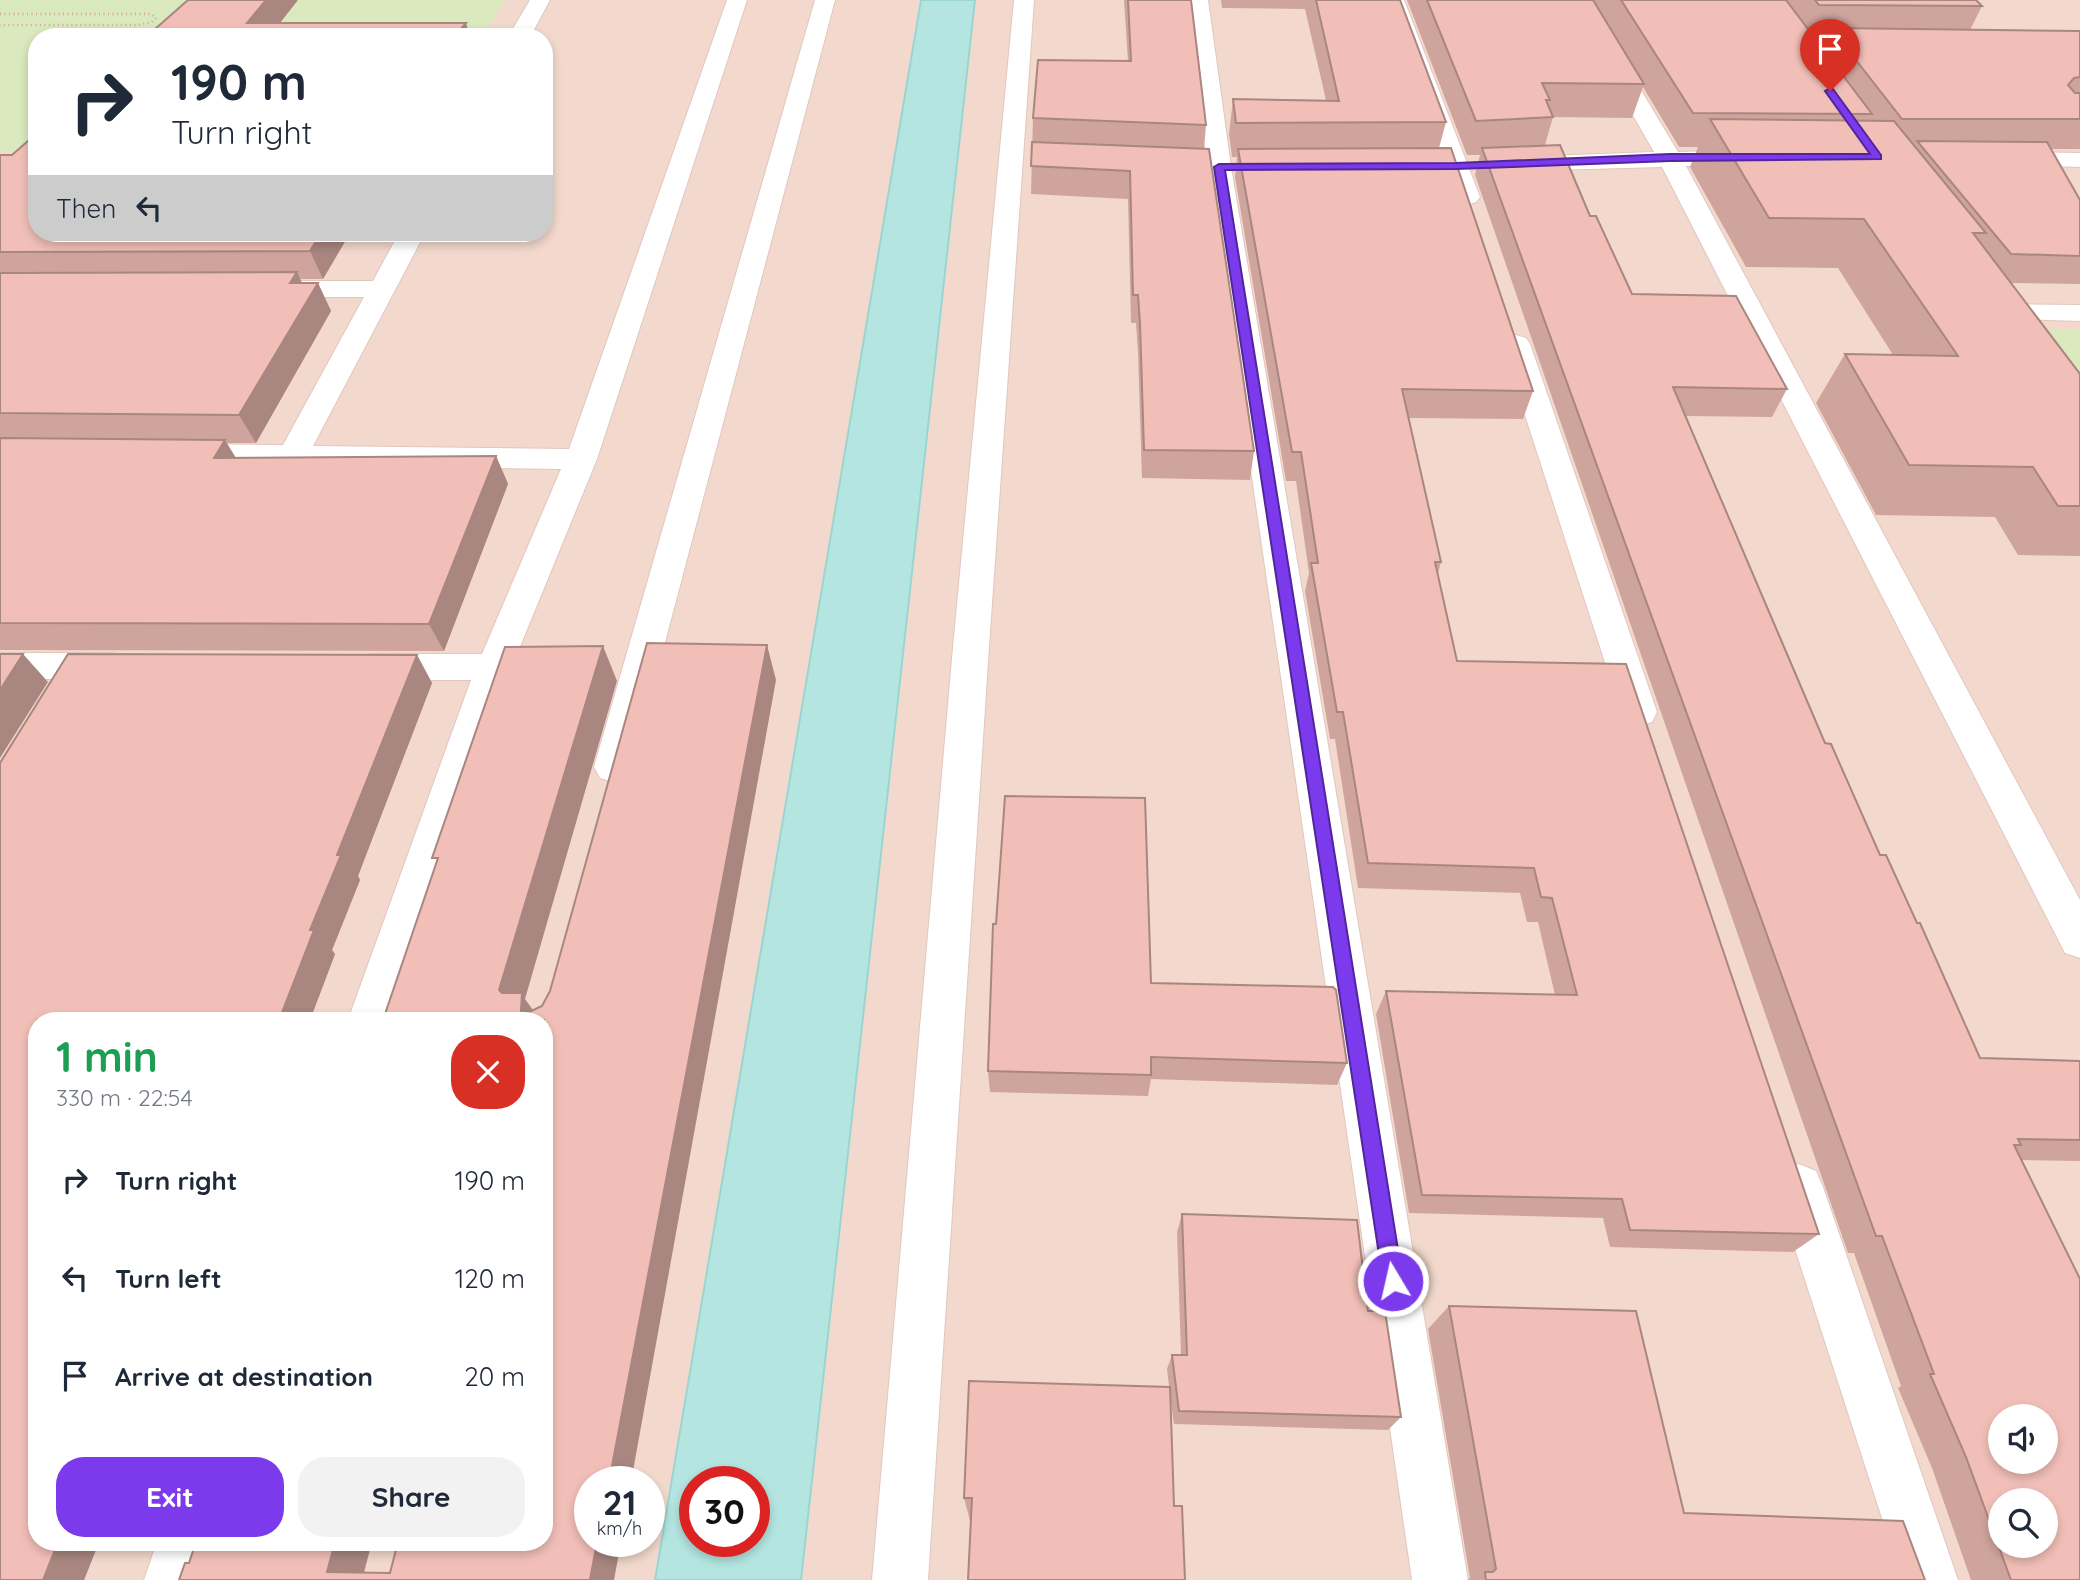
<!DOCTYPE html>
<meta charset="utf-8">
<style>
body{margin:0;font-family:Quicksand,sans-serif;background:#f2f2f3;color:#1f2937;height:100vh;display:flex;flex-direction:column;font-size:26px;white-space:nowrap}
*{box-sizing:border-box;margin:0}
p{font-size:23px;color:#747a83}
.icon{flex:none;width:38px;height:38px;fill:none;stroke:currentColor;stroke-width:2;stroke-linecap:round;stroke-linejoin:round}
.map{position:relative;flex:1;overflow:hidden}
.panel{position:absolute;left:28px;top:1012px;width:525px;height:539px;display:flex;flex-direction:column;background:#fff;border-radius:28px;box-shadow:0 4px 10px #0003}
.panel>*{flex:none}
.banner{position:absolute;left:28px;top:28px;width:525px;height:214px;border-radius:28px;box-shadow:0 4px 10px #0003;background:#fff;color:#1f2937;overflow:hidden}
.controls{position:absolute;left:1988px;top:1404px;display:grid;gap:14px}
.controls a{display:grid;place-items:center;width:70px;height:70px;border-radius:50%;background:#fff;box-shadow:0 4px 10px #0003;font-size:35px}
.speed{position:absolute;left:574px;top:1466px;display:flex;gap:14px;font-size:35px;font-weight:700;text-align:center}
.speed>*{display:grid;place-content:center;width:91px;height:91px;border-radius:50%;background:#fff;box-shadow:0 4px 10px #0003;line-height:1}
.speed small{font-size:18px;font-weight:400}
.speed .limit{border:10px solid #d22;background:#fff;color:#111}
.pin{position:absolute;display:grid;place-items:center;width:60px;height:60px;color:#fff;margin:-72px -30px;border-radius:50% 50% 50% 0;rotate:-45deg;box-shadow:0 0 7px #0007}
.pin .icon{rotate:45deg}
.me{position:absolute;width:77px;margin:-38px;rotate:351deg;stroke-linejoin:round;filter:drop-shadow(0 0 5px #0008)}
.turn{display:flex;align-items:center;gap:24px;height:147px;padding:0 28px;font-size:32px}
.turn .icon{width:91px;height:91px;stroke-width:2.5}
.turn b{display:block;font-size:49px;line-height:60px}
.then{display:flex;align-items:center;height:66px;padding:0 28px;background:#0003;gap:14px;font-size:26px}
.round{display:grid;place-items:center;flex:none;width:74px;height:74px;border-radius:28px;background:#f2f2f3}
.head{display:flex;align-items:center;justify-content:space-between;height:119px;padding:0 28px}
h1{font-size:42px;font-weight:800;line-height:52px;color:#1e9e55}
.action{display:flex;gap:14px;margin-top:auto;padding:14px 28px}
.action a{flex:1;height:80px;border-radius:28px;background:#7c3aed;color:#fff;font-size:28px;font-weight:800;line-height:80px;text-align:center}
.action a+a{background:#f2f2f3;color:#1f2937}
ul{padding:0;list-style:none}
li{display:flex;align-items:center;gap:21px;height:98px;padding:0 28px}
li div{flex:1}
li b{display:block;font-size:26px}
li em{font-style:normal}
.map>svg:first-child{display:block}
.residential{fill:#f3d9cd;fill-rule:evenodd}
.green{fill:#dae9be}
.water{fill:#b4e5e0;stroke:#9ad6d1;stroke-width:2;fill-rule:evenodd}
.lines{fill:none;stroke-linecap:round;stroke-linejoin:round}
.minor-casing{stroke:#e1c6be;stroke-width:2}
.path{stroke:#d5a39a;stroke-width:2.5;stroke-dasharray:1 3.5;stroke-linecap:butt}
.minor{fill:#fff;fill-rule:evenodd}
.wall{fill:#cfa49d;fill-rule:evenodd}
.shaded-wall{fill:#a98680}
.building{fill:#f1bfb7;stroke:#a98680;stroke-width:2;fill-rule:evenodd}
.route{fill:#7c3aed;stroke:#51269a;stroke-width:2}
</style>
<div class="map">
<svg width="2080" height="1580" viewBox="0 0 2080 1580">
<rect width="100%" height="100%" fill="#fce9df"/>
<path class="residential" d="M 0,0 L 2080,0 L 2080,1580 L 0,1580 ZM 37,37 L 544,37 L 544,233 L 37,233 ZM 37,1020 L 544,1020 L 544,1542 L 37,1542 ZM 2000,1416 L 2046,1416 L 2046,1461 L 2000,1461 ZM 590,1482 L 649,1482 L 649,1542 L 590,1542 ZM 695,1482 L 754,1482 L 754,1542 L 695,1542 ZM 2000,1500 L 2046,1500 L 2046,1545 L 2000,1545 Z"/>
<g class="green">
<path d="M 0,0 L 208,0 L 169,37 L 37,37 L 37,151 L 0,151 Z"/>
<path d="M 298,0 L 505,0 L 482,37 L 237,37 L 290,10 Z"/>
<path d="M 2040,329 L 2080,330 L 2080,382 Z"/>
</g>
<path class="water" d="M 921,0 L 975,0 L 801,1580 L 655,1580 ZM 695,1482 L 754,1482 L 754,1542 L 695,1542 Z"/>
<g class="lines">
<g class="minor-casing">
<g id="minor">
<path d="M 530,0 L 550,0 L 530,37 L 508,37 Z"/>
<path d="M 727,0 L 747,0 L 597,459 L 517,654 L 532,658 L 537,667 L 532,676 L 507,680 L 392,1020 L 348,1020 L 471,680 L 370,680 L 357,676 L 352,667 L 357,658 L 370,654 L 482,654 L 561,469 L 181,464 L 170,461 L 166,454 L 170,447 L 181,444 L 283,445 L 364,297 L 268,297 L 258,295 L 254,289 L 258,283 L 268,281 L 373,281 L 399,233 L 425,233 L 313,446 L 569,449 Z"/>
<path d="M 815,0 L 835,0 L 632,767 L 626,778 L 613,782 L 600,778 L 594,767 Z"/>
<path d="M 1014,0 L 1034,0 L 989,647 L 928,1580 L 872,1580 L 953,647 Z"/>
<path d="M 1188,0 L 1208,0 L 1231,167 L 1468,1580 L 1412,1580 L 1207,167 Z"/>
<path d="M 1384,0 L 1404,0 L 1480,197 L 1476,202 L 1467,205 L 1458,202 L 1454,197 Z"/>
<path d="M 1567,0 L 1587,0 L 1678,152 L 1746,150 L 1755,152 L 1758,157 L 1755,162 L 1746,164 L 1686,166 L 2080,900 L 2080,958 L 2065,953 L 1662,167 L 1516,171 L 1507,169 L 1504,164 L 1507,159 L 1516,157 L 1654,152 Z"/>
<path d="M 2006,152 L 2080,153 L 2080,167 L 1997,164 L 1994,159 L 1997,154 Z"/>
<path d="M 2001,304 L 2080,305 L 2080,321 L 1991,318 L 1987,312 L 1991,306 Z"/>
<path d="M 1516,335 L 1526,338 L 1530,344 L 1657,712 L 1652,722 L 1639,726 L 1626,722 L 1621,712 L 1502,344 L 1506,338 Z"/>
<path d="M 0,653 L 113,653 L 126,657 L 131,666 L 126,675 L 113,679 L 0,679 Z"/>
<path d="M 1799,1164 L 1816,1171 L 1823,1187 L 1958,1580 L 1902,1580 L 1775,1187 L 1782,1171 Z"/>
<path d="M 157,1542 L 213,1542 L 200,1580 L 144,1580 Z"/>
</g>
</g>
<path class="path" d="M 0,14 L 151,14 L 156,18 L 152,22 L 138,25 L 0,25"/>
<use href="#minor" class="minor"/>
</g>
<g class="wall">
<path d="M 1124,0 L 1191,0 L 1206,125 L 1204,149 L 1254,451 L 1250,480 L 1142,478 L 1138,353 L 1136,323 L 1131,323 L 1128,199 L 1031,194 L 1033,118 L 1128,61 Z"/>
<path d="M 1221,0 L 1400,0 L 1446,122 L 1439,148 L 1533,391 L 1523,419 L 1409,418 L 1441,562 L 1438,573 L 1457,661 L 1819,1234 L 1793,1252 L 1610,1247 L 1603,1218 L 1409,1213 L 1376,1014 L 1386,991 L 1555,995 L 1538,922 L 1527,922 L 1520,893 L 1358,888 L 1335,739 L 1330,739 L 1305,591 L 1309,573 L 1296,481 L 1286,481 L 1235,177 L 1237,157 L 1232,157 L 1229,134 L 1233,99 L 1326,100 L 1305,9 L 1222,8 Z"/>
<path d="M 1407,0 L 1976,0 L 1982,6 L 1970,30 L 2080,31 L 2080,149 L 2051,149 L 2080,200 L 2080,284 L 2011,283 L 2080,374 L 2080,556 L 2018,555 L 1995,517 L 1876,515 L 1816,403 L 1845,354 L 1893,355 L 1838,268 L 1746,267 L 1690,167 L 1698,147 L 1679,147 L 1643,87 L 1632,118 L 1553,117 L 1545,145 L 1590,216 L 1632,294 L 1787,389 L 1772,417 L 1685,416 L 1825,743 L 1980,1058 L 2080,1061 L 2080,1161 L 2022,1160 L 2080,1580 L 1971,1580 L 1932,1468 L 1898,1388 L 1901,1386 L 1854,1253 L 1848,1253 L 1475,175 L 1480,155 L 1467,155 ZM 1815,38 L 1827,39 L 1822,48 Z"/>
<path d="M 0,155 L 350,233 L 323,279 L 300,279 L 302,283 L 318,283 L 331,311 L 256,443 L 226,443 L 236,458 L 496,456 L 508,484 L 444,651 L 0,650 Z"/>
<path d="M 68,654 L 417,655 L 432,683 L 358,876 L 360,880 L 332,950 L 335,954 L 310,1020 L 37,1020 L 37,1542 L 99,1542 L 84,1580 L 0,1580 L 0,763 Z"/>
<path d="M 1151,983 L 1347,1063 L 1337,1085 L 1151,1079 L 1148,1096 L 990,1092 L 988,1071 Z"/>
<path d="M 1182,1214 L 1368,1311 L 1401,1417 L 1388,1430 L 1174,1424 L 1170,1396 L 970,1521 L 964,1498 L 1169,1386 L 1167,1369 L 1172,1355 L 1181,1355 L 1177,1232 Z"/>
<path d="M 1449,1306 L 1684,1513 L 1925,1580 L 1467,1580 L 1470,1578 L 1428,1329 Z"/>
</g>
<g class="shaded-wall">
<path d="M 266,0 L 298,0 L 269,37 L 247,23 Z"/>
<path d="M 466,23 L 470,37 L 454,37 Z"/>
<path d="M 321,233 L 350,233 L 323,279 L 310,251 Z"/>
<path d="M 297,272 L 309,298 L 318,283 L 331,311 L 256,443 L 239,415 L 290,283 Z"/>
<path d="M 225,440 L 242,468 L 214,458 Z"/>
<path d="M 496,456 L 508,484 L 444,651 L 429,624 Z"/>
<path d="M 767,645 L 776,680 L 631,1482 L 609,1482 Z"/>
<path d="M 603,646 L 617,681 L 525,999 L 540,1020 L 519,1019 L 499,990 Z"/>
<path d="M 23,654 L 48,682 L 0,758 L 0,690 Z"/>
<path d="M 417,655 L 432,683 L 358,876 L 360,880 L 332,950 L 335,954 L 310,1020 L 286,1020 L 281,1015 L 310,930 L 337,855 Z"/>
<path d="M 271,1015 L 276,1020 L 269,1020 Z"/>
<path d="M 58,1542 L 99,1542 L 84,1580 L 43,1580 Z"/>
<path d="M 335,1542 L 372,1542 L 362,1580 L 327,1572 Z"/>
<path d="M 597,1542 L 621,1542 L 614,1580 L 590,1580 Z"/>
</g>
<g class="building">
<path d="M 188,0 L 266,0 L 247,23 L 466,23 L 454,37 L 146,37 Z"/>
<path d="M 1128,0 L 1191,0 L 1206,125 L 1033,118 L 1038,60 L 1131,61 Z"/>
<path d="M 1316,0 L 1400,0 L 1446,122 L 1236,123 L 1233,99 L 1339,101 Z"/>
<path d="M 1427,0 L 1593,0 L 1644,84 L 1542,83 L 1550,100 L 1546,100 L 1553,117 L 1476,121 Z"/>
<path d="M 1621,0 L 1786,0 L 1872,114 L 1693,113 Z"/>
<path d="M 1815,0 L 1976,0 L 1982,6 L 1819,5 Z"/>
<path d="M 1831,28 L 2080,31 L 2080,77 L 2074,78 L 2068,85 L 2075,93 L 2080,93 L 2080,119 L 1902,119 Z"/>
<path d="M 1710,119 L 1894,121 L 1986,233 L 1973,233 L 2080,374 L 2080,506 L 2058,506 L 2033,467 L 1909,465 L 1845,354 L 1958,356 L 1864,219 L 1769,218 Z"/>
<path d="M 37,133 L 37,233 L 321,233 L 310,251 L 0,252 L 0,155 L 12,155 Z"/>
<path d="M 1917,141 L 2047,142 L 2080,200 L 2080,256 L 2011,254 Z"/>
<path d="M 1032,142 L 1209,149 L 1254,451 L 1144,450 L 1140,324 L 1138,295 L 1133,295 L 1130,171 L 1031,166 Z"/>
<path d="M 1560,145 L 1590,216 L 1596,216 L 1632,294 L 1736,296 L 1787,389 L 1673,387 L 1825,743 L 1831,744 L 1880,855 L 1886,855 L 1917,923 L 1920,923 L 1980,1058 L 2080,1061 L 2080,1140 L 2018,1139 L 2021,1145 L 2014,1145 L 2080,1279 L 2080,1580 L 2011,1580 L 1966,1457 L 1930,1374 L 1934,1374 L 1882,1236 L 1876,1236 L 1482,148 ZM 2000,1416 L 2046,1416 L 2046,1461 L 2000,1461 ZM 2000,1500 L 2046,1500 L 2046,1545 L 2000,1545 Z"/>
<path d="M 1451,148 L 1533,391 L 1402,389 L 1441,562 L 1435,562 L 1457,661 L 1626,664 L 1819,1234 L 1630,1230 L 1622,1199 L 1422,1195 L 1386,991 L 1577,995 L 1552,898 L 1541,897 L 1534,868 L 1368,863 L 1343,712 L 1337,712 L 1311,563 L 1318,563 L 1301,452 L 1292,452 L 1238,149 Z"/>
<path d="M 297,272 L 290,283 L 318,283 L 239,415 L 0,413 L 0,273 Z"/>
<path d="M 0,438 L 225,440 L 214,458 L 496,456 L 429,624 L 0,623 Z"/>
<path d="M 647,643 L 767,645 L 609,1482 L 590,1482 L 590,1542 L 597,1542 L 590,1580 L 179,1580 L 185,1563 L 189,1563 L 196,1542 L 335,1542 L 327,1572 L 390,1573 L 398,1542 L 544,1542 L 544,1020 L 383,1020 L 438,858 L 432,858 L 505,647 L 603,646 L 499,990 L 502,993 L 522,993 L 521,1011 L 525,1014 L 542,1006 L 550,991 Z"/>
<path d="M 0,654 L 23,654 L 0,690 Z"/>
<path d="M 68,654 L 417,655 L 337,855 L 341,855 L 310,930 L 314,930 L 281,1015 L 271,1015 L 269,1020 L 37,1020 L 37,1542 L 58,1542 L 43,1580 L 0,1580 L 0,763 Z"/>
<path d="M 1005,796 L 1145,798 L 1151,983 L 1333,987 L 1336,990 L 1347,1063 L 1151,1057 L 1151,1075 L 988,1071 L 993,924 L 996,924 Z"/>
<path d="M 1182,1214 L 1357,1220 L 1368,1311 L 1385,1311 L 1401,1417 L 1179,1411 L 1172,1355 L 1187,1355 Z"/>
<path d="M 1449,1306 L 1636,1311 L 1684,1513 L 1903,1521 L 1925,1580 L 1486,1580 L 1485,1572 L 1493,1572 L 1496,1569 Z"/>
<path d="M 969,1381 L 1170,1387 L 1174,1506 L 1182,1506 L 1185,1580 L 968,1580 L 972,1498 L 964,1498 Z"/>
</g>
<path class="route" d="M 1830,88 L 1833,89 L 1881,155 L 1881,159 L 1670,161 L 1456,169 L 1225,170 L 1403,1281 L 1400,1288 L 1393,1291 L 1386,1288 L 1383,1281 L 1214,167 L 1219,164 L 1456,163 L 1670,154 L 1870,154 L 1825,91 Z"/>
</svg>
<div class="controls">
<a><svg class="icon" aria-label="sound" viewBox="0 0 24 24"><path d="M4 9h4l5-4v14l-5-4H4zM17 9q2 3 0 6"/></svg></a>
<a><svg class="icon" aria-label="search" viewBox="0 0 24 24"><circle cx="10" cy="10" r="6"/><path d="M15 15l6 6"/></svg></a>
</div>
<div class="speed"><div>21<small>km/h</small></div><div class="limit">30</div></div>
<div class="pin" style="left:1830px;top:91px;background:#d93025"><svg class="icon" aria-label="arrive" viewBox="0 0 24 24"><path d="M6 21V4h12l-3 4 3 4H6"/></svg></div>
<svg class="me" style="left:1393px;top:1281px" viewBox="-20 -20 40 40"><circle r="17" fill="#7c3aed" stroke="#fff" stroke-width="3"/><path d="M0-11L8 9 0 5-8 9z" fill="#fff"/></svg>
<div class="banner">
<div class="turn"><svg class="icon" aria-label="right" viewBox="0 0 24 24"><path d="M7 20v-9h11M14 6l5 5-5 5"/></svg><div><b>190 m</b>Turn right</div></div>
<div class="then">Then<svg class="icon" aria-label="left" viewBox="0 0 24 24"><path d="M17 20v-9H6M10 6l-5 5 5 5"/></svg></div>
</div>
<section class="panel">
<div class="head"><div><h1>1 min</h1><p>330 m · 22:54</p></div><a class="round" style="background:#d93025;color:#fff"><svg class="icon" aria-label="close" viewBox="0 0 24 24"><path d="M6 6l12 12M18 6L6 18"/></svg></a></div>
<ul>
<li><svg class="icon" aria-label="right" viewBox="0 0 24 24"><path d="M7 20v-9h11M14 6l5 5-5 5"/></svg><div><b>Turn right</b></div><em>190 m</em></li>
<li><svg class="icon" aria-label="left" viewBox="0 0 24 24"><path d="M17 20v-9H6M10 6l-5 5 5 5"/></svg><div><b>Turn left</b></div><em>120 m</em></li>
<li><svg class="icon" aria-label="arrive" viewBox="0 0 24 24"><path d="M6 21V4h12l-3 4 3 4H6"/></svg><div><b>Arrive at destination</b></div><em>20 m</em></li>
</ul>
<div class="action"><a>Exit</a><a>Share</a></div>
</section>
</div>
